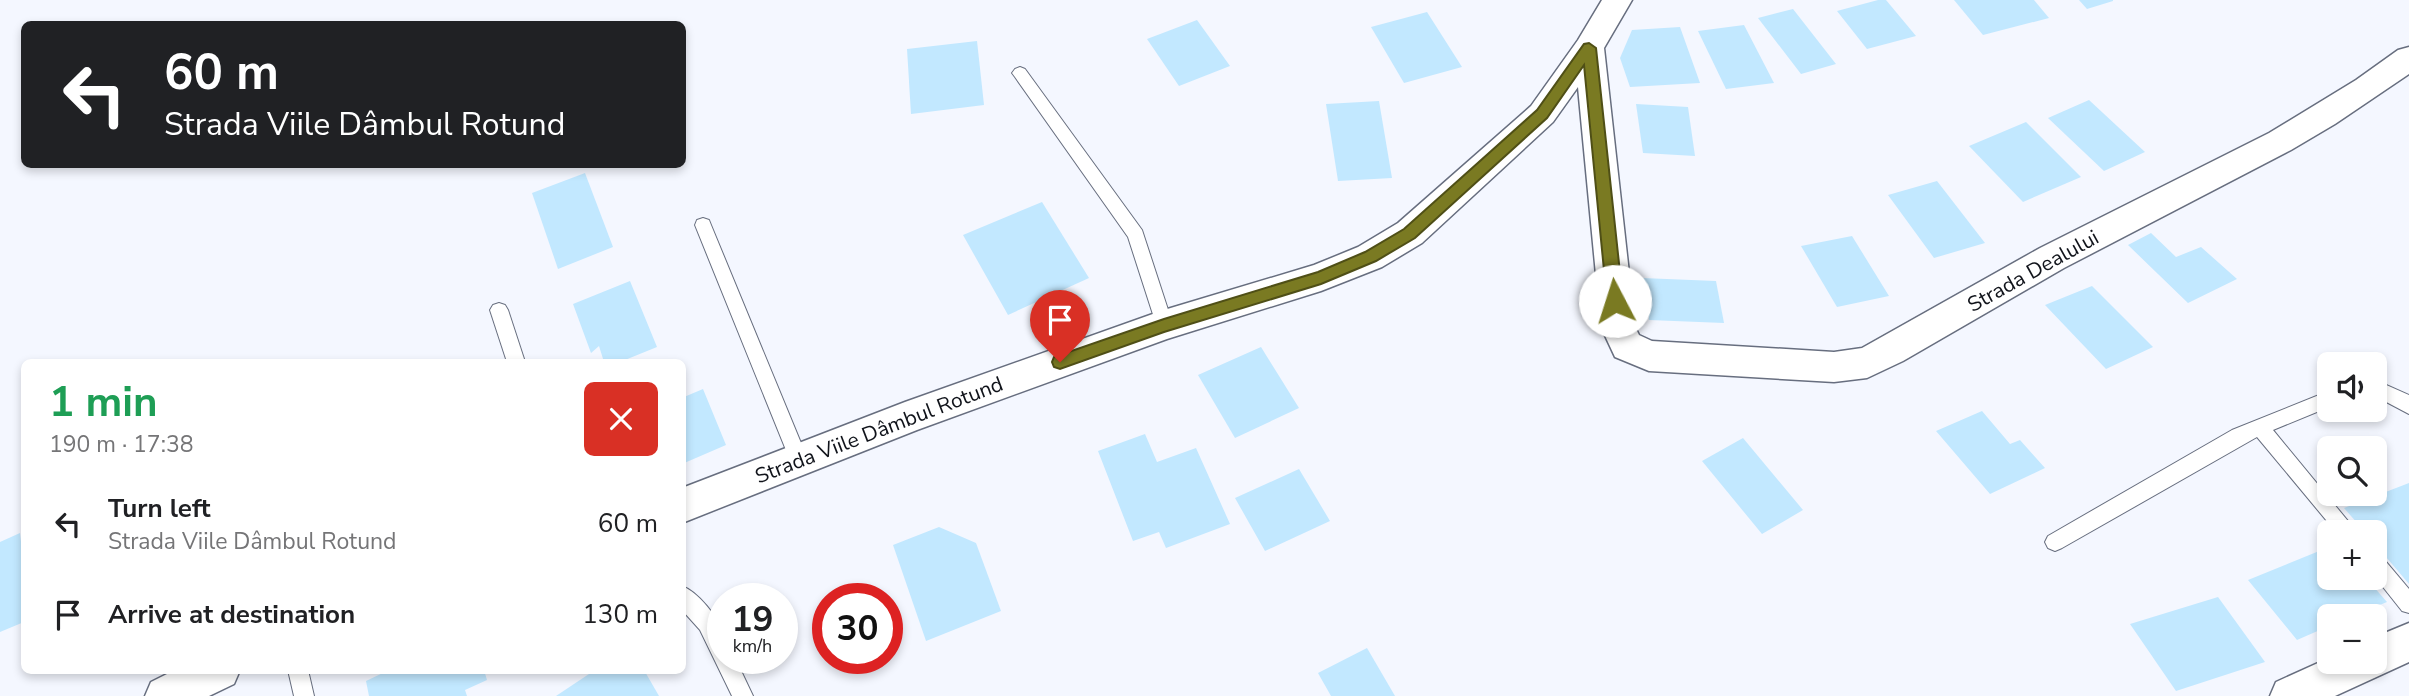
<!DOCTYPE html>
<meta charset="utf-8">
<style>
body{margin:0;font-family:"Nunito Sans",sans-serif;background:#f2f2f2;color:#202124;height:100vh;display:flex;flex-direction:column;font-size:26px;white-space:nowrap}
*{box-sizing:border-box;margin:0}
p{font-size:23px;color:#757577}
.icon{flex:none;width:38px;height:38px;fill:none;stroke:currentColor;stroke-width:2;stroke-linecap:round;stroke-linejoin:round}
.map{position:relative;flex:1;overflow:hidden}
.drawer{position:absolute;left:21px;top:359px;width:665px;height:315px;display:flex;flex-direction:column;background:#fff;border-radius:10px;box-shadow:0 4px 10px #0003}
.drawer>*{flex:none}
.banner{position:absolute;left:21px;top:21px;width:665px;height:147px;border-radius:10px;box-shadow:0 4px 10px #0003;background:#202124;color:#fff;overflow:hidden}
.controls{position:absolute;left:2317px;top:352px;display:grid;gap:14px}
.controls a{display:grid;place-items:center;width:70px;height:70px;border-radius:10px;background:#fff;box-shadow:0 4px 10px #0003;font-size:35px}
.speed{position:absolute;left:707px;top:583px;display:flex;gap:14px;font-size:35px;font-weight:700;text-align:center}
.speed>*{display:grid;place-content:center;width:91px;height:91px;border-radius:50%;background:#fff;box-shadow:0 4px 10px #0003;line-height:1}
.speed small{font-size:18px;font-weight:400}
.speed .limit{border:10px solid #d22;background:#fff;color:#111}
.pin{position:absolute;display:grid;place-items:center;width:60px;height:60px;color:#fff;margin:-72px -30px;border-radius:50% 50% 50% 0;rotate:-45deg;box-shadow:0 0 7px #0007}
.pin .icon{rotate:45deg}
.me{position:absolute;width:77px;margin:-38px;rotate:355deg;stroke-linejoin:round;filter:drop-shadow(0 0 5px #0008)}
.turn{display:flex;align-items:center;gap:24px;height:147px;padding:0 28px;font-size:32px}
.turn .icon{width:91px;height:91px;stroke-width:2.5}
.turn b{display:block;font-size:49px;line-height:60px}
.round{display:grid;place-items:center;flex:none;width:74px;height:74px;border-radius:10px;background:#f2f2f2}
.overview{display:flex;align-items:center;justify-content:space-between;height:119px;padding:0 28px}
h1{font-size:42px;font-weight:700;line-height:52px;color:#1e9e55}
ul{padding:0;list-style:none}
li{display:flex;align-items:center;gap:21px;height:91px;padding:0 28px}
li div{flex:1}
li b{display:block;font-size:26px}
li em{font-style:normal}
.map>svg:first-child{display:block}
.building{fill:#c2e8ff}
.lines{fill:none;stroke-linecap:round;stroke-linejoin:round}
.lane-casing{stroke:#676e7f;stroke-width:2}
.street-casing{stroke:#676e7f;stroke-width:3}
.lane{fill:#fff;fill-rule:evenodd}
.street{fill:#fff;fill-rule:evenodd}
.route{fill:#7a7a22;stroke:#4f4f16;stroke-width:2}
.labels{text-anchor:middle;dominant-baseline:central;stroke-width:7;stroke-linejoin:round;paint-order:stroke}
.street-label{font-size:21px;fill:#10131a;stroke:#fff}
</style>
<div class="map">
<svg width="2409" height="696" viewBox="0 0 2409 696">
<rect width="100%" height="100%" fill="#f4f7ff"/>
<g class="building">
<path d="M 1878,0 L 1886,0 L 1916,36 L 1867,49 L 1837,11 Z"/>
<path d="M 1954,0 L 2034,0 L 2049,18 L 1983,35 Z"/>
<path d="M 2079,0 L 2113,0 L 2113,1 L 2087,9 Z"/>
<path d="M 1793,9 L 1836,64 L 1801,74 L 1758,18 Z"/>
<path d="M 1427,12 L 1462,67 L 1404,83 L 1371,27 Z"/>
<path d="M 1197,20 L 1230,66 L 1179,86 L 1147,39 Z"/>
<path d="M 1744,25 L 1774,83 L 1726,89 L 1698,31 Z"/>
<path d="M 1680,27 L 1700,83 L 1630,87 L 1620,58 L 1632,30 Z"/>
<path d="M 977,41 L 984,105 L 911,114 L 907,49 Z"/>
<path d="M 2089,100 L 2145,152 L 2104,171 L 2048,118 Z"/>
<path d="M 1379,101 L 1392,178 L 1338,181 L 1326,104 Z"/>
<path d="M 1636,104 L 1688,107 L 1695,156 L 1643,153 Z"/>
<path d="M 2026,122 L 2081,177 L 2023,202 L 1969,146 Z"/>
<path d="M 585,173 L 613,247 L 558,269 L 532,193 Z"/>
<path d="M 1937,181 L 1985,243 L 1934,258 L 1888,195 Z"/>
<path d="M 1042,202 L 1089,278 L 1008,315 L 963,235 Z"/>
<path d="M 2151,233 L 2176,257 L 2201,247 L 2237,279 L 2188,303 L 2128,245 Z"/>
<path d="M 1852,236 L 1889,296 L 1837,307 L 1801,246 Z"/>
<path d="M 1642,278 L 1716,281 L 1724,323 L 1649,320 Z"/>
<path d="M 630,281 L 657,347 L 620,362 L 604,362 L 599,346 L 591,353 L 573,304 Z"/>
<path d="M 2092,286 L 2153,347 L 2106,369 L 2045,305 Z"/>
<path d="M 1261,347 L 1299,408 L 1235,438 L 1198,375 Z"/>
<path d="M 703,389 L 726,445 L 682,464 L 682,393 L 684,397 Z"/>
<path d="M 1982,411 L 2010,444 L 2020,440 L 2045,468 L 1990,494 L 1936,431 Z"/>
<path d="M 1145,434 L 1157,462 L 1196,448 L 1230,524 L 1166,548 L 1159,532 L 1133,541 L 1098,451 Z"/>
<path d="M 1743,438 L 1803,510 L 1762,534 L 1702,461 Z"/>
<path d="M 1299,469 L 1330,521 L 1265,551 L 1235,498 Z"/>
<path d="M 2409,483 L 2409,584 L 2375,544 L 2375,532 L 2365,532 L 2344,508 Z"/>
<path d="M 939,527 L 976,543 L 1001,611 L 926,641 L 893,545 Z"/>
<path d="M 20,533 L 24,568 L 24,622 L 0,632 L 0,542 Z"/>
<path d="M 2329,547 L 2329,578 L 2366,578 L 2387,602 L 2353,616 L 2329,616 L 2329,626 L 2297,640 L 2248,580 Z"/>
<path d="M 2218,597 L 2265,662 L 2176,691 L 2130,624 Z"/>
<path d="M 1367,648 L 1395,696 L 1331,696 L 1318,673 Z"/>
<path d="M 389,670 L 484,670 L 487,680 L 465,690 L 467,696 L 369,696 L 366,681 Z"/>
<path d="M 595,670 L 644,670 L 659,696 L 556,696 Z"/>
</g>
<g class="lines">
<g class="lane-casing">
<g id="lane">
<path d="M 1020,67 L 1025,69 L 1142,230 L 1173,325 L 1170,330 L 1164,332 L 1158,330 L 1128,237 L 1015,77 L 1012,73 L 1015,69 Z"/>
<path d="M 703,218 L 709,220 L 711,225 L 808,460 L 806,466 L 799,468 L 792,466 L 790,460 L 695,225 L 697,220 Z"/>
<path d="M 499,303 L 505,305 L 508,310 L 525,362 L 507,362 L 490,310 L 493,305 Z"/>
<path d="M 2375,380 L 2409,395 L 2409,414 L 2375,396 Z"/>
<path d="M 2329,391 L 2329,407 L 2273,430 L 2357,532 L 2336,532 L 2257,437 L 2062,548 L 2055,551 L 2048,548 L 2045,542 L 2048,536 L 2232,430 Z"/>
<path d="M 2375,554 L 2382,557 L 2409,589 L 2409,613 L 2402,611 L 2375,577 Z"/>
<path d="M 682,586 C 698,592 719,618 723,634 C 724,642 723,651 723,658 L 735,658 L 753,696 L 732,696 L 700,630 L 682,610 Z"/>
<path d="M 288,670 L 308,670 L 314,696 L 294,696 Z"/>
</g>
</g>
<g class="street-casing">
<g id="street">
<path d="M 1602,0 L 1632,0 L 1604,48 L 1635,327 L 1639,335 L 1652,341 L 1834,352 L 1862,348 L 2040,248 L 2269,133 L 2356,80 L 2398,50 L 2409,47 L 2409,74 L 2335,124 L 2291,150 L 2064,268 L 1903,361 L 1867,378 L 1834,382 L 1649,371 L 1615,357 L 1601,327 L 1578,87 L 1553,122 L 1422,243 L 1382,267 L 1321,291 L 1167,339 L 917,430 L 682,523 L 682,488 L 905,402 L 1164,310 L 1314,265 L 1358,247 L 1398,223 L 1531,106 L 1578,40 Z"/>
<path d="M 2409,623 L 2409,662 L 2335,696 L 2270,696 L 2276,682 L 2329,658 L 2329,662 L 2375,662 L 2375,637 Z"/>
<path d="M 175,670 L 240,670 L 234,684 L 209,696 L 145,696 L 151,682 Z"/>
</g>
</g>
<use href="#lane" class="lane"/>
<use href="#street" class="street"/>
</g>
<path class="route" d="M 1589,43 L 1596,48 L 1623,301 L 1621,306 L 1615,308 L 1607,301 L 1584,65 L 1547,118 L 1415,238 L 1376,261 L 1321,284 L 1164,332 L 1060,369 L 1054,367 L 1052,362 L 1054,357 L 1164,319 L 1318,272 L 1365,252 L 1404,229 L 1537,110 L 1584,44 Z"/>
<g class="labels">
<g class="street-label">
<text transform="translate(2033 271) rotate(-29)">Strada Dealului</text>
<text transform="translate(879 430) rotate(-21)">Strada Viile Dâmbul Rotund</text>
</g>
</g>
</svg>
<div class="controls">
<a><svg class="icon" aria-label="sound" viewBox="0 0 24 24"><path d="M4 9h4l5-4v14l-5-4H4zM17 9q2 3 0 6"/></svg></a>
<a><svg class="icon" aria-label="search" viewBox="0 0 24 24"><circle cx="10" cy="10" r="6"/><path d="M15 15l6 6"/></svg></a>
<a>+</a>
<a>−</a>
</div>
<div class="speed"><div>19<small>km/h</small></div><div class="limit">30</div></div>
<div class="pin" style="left:1060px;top:362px;background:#d93025"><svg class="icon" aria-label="arrive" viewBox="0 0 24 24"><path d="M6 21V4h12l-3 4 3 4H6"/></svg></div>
<svg class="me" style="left:1615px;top:301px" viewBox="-20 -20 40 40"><circle r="19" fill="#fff"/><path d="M0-13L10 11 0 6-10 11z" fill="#7a7a22"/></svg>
<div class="banner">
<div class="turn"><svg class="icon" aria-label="left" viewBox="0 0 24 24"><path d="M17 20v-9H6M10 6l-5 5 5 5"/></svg><div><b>60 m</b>Strada Viile Dâmbul Rotund</div></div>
</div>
<section class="drawer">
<div class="overview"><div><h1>1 min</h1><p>190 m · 17:38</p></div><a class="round" style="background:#d93025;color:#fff"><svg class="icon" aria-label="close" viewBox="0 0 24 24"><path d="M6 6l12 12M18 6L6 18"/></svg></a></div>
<ul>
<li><svg class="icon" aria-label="left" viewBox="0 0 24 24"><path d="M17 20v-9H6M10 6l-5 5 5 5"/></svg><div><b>Turn left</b><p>Strada Viile Dâmbul Rotund</p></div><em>60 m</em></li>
<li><svg class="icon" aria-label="arrive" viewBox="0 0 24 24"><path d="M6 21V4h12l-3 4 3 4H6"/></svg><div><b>Arrive at destination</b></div><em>130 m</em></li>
</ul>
</section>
</div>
